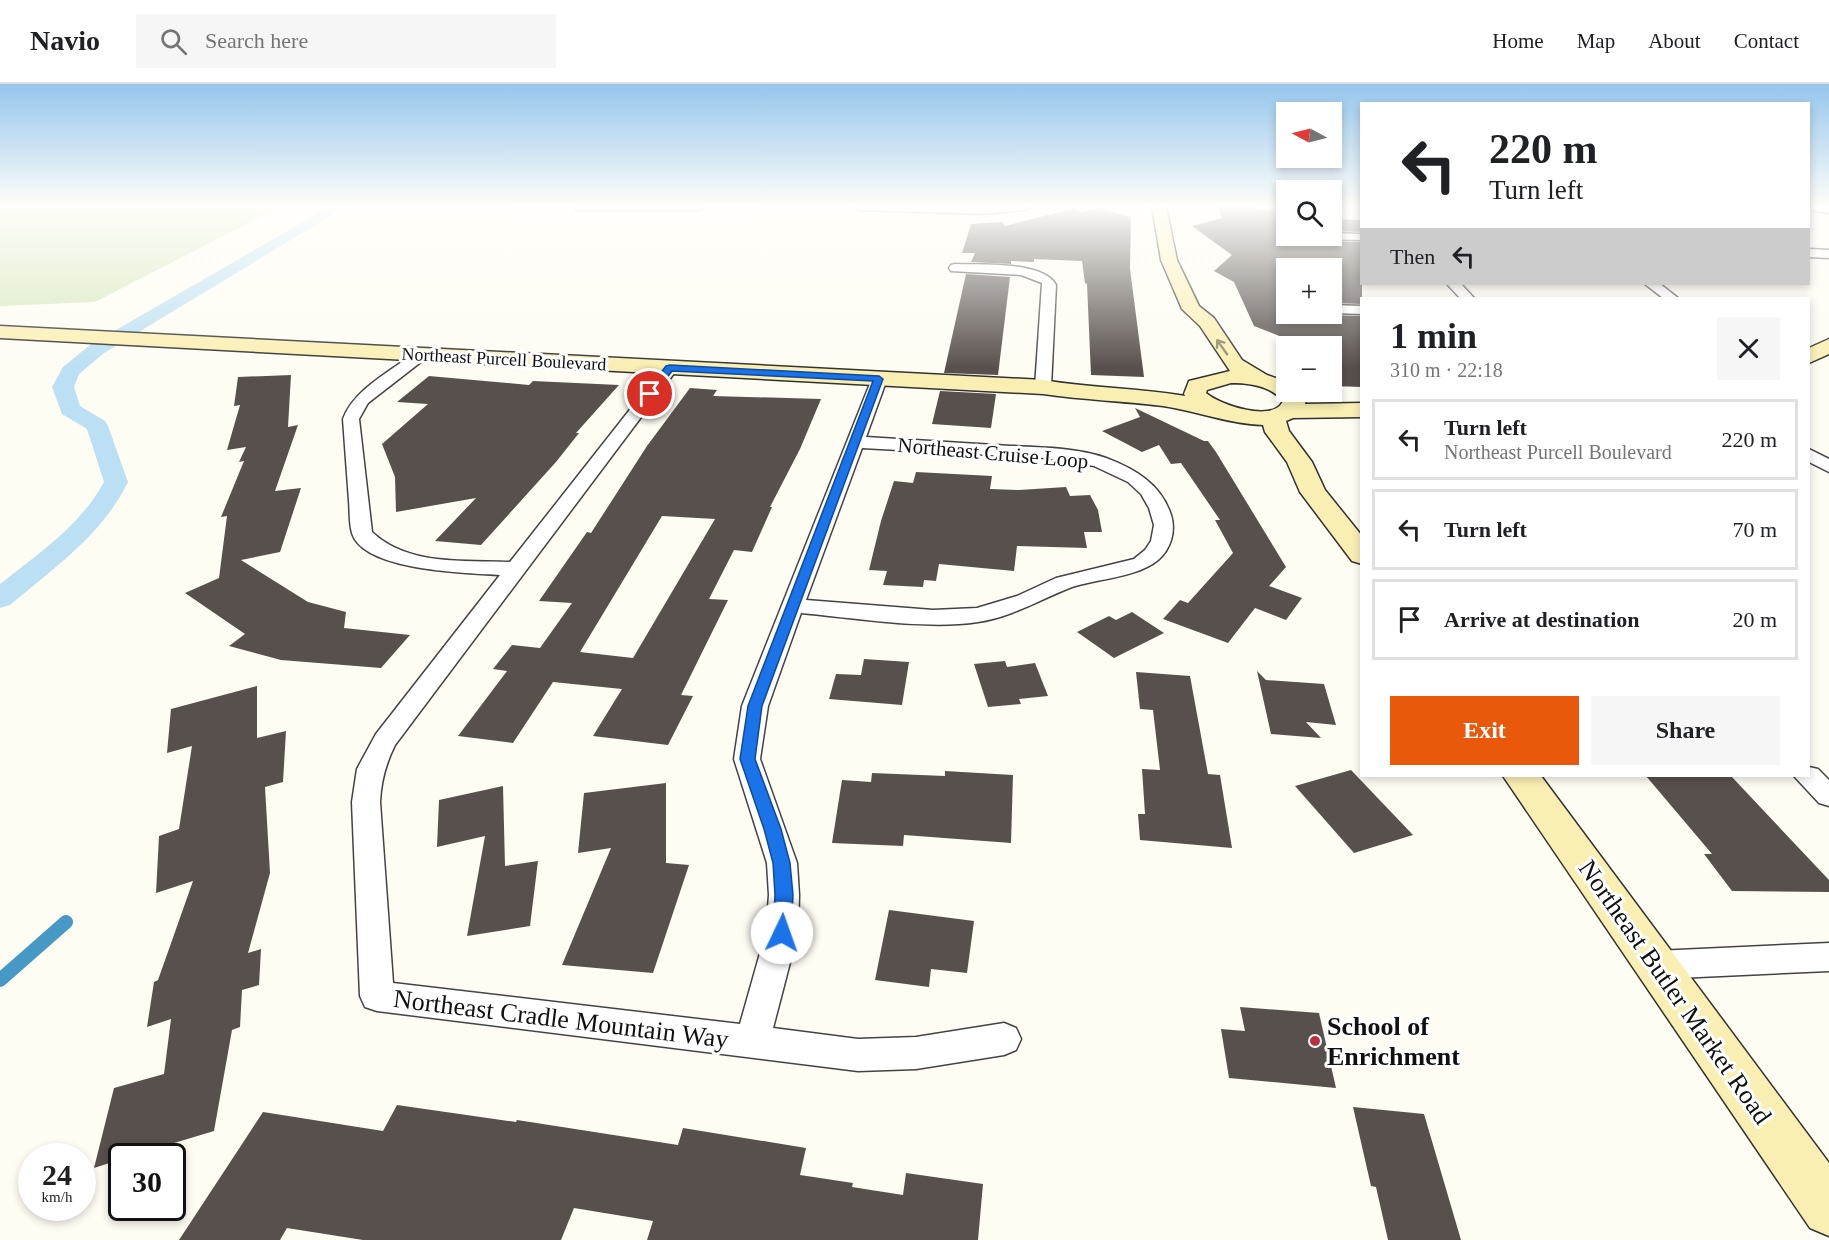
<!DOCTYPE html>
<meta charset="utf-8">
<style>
body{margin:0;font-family:Georgia,serif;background:#f6f6f6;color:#202124;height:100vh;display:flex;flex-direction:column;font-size:22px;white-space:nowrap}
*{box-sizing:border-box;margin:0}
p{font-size:20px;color:#757577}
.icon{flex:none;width:33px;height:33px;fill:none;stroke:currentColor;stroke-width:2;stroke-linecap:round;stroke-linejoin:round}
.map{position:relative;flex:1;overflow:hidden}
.side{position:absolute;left:1360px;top:213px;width:450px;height:480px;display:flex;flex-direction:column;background:#fff;border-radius:0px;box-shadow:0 3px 9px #0003}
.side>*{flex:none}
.top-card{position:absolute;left:1360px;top:18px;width:450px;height:183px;border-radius:0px;box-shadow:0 3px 9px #0003;background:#fff;color:#202124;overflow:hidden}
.needle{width:39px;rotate:277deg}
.fabs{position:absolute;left:1276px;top:18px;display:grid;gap:12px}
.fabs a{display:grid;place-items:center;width:66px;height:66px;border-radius:0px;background:#fff;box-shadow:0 3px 9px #0003;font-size:30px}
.speed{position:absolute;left:18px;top:1059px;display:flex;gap:12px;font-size:30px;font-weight:700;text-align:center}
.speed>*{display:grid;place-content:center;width:78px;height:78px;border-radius:50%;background:#fff;box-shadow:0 3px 9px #0003;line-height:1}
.speed small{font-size:15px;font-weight:400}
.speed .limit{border:3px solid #111;border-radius:9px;background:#fff;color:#111}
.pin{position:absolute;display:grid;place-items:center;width:51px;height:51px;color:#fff;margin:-26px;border:3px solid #fff;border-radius:50%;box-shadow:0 2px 6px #0007}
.me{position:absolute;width:66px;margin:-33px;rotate:3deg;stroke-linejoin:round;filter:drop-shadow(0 0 4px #0008)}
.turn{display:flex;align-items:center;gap:21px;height:126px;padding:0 30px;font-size:27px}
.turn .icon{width:78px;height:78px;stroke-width:2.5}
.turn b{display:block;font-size:42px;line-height:51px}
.then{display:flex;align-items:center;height:57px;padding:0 30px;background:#0003;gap:12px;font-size:22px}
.round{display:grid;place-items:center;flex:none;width:63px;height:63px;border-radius:0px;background:#f6f6f6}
.head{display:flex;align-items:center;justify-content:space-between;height:102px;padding:0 30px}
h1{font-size:36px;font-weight:800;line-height:45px}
.action{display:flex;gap:12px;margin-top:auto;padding:12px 30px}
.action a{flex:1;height:69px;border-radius:0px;background:#ea580c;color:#fff;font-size:24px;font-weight:800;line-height:69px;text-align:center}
.action a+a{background:#f6f6f6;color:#202124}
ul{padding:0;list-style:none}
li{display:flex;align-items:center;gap:18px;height:81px;margin:0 12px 9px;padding:0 18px;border:3px solid #e0e0e0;border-radius:0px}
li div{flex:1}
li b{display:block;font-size:22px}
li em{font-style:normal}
header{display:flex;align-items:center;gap:36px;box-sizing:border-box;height:84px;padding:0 30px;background:#fff;border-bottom:2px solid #e0e0e0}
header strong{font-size:28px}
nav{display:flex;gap:33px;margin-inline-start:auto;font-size:21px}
.search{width:420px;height:54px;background:#f6f6f6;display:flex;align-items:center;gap:15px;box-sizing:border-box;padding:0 21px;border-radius:0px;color:#757577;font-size:22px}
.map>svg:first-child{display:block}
.green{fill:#d5e7be}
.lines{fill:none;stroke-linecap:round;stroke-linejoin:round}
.stream{stroke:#4698c5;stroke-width:14}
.canal{fill:#bbe0f3;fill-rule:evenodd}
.building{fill:#58504d;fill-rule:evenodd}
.street-casing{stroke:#434343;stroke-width:3}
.secondary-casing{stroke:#323232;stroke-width:3}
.street{fill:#fff;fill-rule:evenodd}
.secondary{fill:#faefb3;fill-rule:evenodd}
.oneway{stroke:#918b6a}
.route{fill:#1a73e8;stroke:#114b97;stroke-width:1.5}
.poi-dot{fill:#b8303c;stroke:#fff;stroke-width:2}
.labels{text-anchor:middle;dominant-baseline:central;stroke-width:6;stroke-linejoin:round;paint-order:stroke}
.far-street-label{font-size:18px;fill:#101010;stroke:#fff}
.street-label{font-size:21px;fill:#101010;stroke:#fff}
.near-street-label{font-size:26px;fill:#101010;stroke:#fff}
.near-poi-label{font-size:26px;font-weight:bold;fill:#101010;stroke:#fff;text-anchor:start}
</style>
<header>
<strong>Navio</strong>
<div class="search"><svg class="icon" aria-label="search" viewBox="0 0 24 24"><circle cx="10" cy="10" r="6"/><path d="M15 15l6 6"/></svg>Search here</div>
<nav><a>Home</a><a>Map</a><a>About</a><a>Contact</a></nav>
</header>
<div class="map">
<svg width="1829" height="1156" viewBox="0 0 1829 1156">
<rect width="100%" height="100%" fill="#fefcf3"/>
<path class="green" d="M 0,123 L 279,123 L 95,218 L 0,222 Z"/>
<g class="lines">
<path class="stream" d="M 0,896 L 66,838"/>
<path class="canal" d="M 329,123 L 345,123 L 104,269 L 79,290 L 74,303 L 80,322 L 105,337 L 108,342 L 128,398 C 102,451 54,484 10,521 L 0,524 L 0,500 C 38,470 80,442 104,398 L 87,345 L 62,330 L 52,303 L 63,283 L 90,261 Z"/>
</g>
<g class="building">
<path d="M 1218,123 L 1252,123 L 1259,126 L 1287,127 L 1287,146 L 1278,147 L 1274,151 L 1281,156 L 1299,152 L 1307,157 L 1362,158 L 1362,220 L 1332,219 L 1332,184 L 1287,184 L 1287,230 L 1362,232 L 1362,303 L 1332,302 L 1332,262 L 1286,263 L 1292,257 L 1254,242 L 1234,198 L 1214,187 L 1232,171 L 1192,142 L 1222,134 Z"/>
<path d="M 1099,124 L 1131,133 L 1130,185 L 1144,293 L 1091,291 L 1087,200 L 1085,199 L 1082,177 L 1034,175 L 1034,178 L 1011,177 L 1011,180 L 971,178 L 975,169 L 962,169 L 971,140 L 1002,138 L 1005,142 L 1059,128 L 1074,125 L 1082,128 Z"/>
<path d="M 1332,135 L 1362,136 L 1362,148 L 1332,147 Z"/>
<path d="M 966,190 L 1010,193 L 998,291 L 944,289 Z"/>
<path d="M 291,291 L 288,343 L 298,341 L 275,407 L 301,404 L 280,468 L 241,476 L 308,518 L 346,528 L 344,544 L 410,551 L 381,584 L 281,576 L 229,562 L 245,550 L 185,509 L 219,494 L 227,432 L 221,433 L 244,377 L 239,378 L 246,363 L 227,366 L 240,321 L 234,322 L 238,293 Z"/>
<path d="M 429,292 L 529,301 L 533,297 L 619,301 L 576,349 L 579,349 L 556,378 L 481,461 L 435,457 L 476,414 L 396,428 L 395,393 L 382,360 L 428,320 L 397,318 Z"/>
<path d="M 690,304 L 717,306 L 713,312 L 821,315 L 800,365 L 770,423 L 772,423 L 752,468 L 734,466 L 709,515 L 728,516 L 681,611 L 693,612 L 668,661 L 593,652 L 622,605 L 553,598 L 513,659 L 458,652 L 507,587 L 493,585 L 512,561 L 540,564 L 572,519 L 539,517 L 587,448 L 591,449 L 647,362 ZM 662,432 L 715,435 L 633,574 L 580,568 Z"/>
<path d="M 940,307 L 996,310 L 991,344 L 932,340 Z"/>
<path d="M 1135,324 L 1204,357 L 1208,357 L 1216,368 L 1286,483 L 1269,502 L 1302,514 L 1286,536 L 1255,524 L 1228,559 L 1163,535 L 1180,516 L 1188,519 L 1233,469 L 1215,436 L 1220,436 L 1181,379 L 1171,380 L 1159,361 L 1142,368 L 1102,347 L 1140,333 Z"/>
<path d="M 916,388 L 992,392 L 990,405 L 1019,406 L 1066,403 L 1070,412 L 1090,411 L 1098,426 L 1102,448 L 1084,448 L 1087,464 L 1017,462 L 1014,487 L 939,480 L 936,497 L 924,496 L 923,503 L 883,501 L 887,487 L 869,486 L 881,437 L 894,397 L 913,399 Z"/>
<path d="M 1132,528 L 1164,549 L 1114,574 L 1077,548 L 1109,532 L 1116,536 Z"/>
<path d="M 864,575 L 909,578 L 902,621 L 829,615 L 836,590 L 861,591 Z"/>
<path d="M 1005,577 L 1007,583 L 1035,579 L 1048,612 L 1019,615 L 1021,620 L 988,623 L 974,580 Z"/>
<path d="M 1257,587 L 1266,596 L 1324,600 L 1336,641 L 1306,638 L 1321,654 L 1271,650 Z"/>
<path d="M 1136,588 L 1190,592 L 1208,690 L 1220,691 L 1232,764 L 1140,756 L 1138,730 L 1145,730 L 1142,685 L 1160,686 L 1153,626 L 1140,625 Z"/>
<path d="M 257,602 L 257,654 L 286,647 L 283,698 L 265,703 L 270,789 L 248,869 L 261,865 L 259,901 L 242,906 L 240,943 L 232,946 L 214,1047 L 131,1072 L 122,1072 L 122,1075 L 94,1084 L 114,1004 L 164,990 L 171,935 L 147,943 L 154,898 L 158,896 L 193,797 L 156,809 L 159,752 L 179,745 L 192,662 L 167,669 L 171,625 Z"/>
<path d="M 1351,686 L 1413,751 L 1354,769 L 1295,702 Z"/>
<path d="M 945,687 L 1013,691 L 1011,759 L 904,751 L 903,762 L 832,759 L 842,696 L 871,698 L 872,689 L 945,692 Z"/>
<path d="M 1646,692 L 1731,692 L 1829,796 L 1829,808 L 1732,807 L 1704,770 L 1712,770 Z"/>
<path d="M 666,699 L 666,779 L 689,781 L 653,889 L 562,881 L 611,764 L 578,769 L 584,709 Z"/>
<path d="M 503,702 L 505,782 L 538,777 L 530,842 L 467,852 L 485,752 L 437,763 L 439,716 Z"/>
<path d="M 889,826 L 974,837 L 967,889 L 931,885 L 929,903 L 875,896 Z"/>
<path d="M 1240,923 L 1319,929 L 1336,1004 L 1229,994 L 1221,945 L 1245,947 Z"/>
<path d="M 397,1021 L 516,1038 L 517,1036 L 678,1061 L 683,1044 L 806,1064 L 800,1091 L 853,1099 L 852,1103 L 903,1111 L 906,1089 L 983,1100 L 978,1156 L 647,1156 L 653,1137 L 574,1124 L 561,1156 L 363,1156 L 287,1144 L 280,1156 L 179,1156 L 263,1028 L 383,1047 Z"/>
<path d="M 1353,1023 L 1424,1030 L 1461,1156 L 1388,1156 L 1376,1103 L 1371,1102 Z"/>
</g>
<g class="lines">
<g class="street-casing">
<g id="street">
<path d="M 572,123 L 705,123 L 700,126 L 577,126 Z"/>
<path d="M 855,123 L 1030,123 L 1025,126 L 982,130 L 860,126 Z"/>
<path d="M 1809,123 L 1829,123 L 1829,129 L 1809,126 Z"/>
<path d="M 1287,148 L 1287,152 L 1292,152 L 1291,153 L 1282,154 L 1276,151 L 1278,149 Z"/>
<path d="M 1332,149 L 1362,150 L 1362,156 L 1307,155 L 1301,152 L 1332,152 Z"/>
<path d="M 1809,165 L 1829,166 L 1829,174 L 1809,173 Z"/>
<path d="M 955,180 C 980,181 1043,177 1056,201 L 1051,303 L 1049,306 L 1037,306 L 1035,303 L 1042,199 L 1021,191 L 951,187 L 949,184 L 951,181 Z"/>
<path d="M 1447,200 L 1461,200 L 1474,214 L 1460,214 Z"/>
<path d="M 1645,200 L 1660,200 L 1678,214 L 1663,214 Z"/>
<path d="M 1332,221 L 1362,222 L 1362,230 L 1332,229 Z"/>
<path d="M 421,266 L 429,271 L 426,274 L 368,319 L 359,335 L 372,448 C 408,482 464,476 510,478 L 665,281 L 670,279 L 678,284 L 395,661 C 386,679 381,697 380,718 L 393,899 L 740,940 L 766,848 L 769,811 L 767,779 L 734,675 L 742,622 L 873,292 L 879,290 L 887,295 L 866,353 C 914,356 963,359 1011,362 C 1040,363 1079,364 1106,374 C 1135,385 1161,400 1171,431 C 1176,447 1171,465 1158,476 C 1138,493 1097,495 1072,503 C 1041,515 1012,533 978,538 C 927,546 855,534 801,529 L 768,622 L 760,675 L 797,779 L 799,811 L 798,848 L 773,944 L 858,955 L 916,953 L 1004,939 L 1016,944 L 1021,955 L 1016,966 L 1004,971 L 916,985 L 858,987 L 377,927 L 365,923 L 360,912 L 352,718 L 357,685 L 376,650 L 500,491 C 468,489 363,487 352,449 C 349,439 350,427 349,417 C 347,390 345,362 343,335 C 354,305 391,287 416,268 ZM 862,364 L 1046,374 L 1094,382 L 1128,398 L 1141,410 L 1149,424 L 1154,441 L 1151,457 L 1145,466 L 1134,475 L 1056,494 L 1017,512 L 977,524 L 933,526 L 806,516 Z"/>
<path d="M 1809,365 L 1829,375 L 1829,388 L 1809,378 Z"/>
<path d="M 1809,683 L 1818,685 L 1829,696 L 1829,722 L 1819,719 L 1794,692 L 1809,692 Z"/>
<path d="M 1829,859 L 1829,887 L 1656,895 L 1644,891 L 1640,881 L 1644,871 L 1656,867 Z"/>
</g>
</g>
<g class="secondary-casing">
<g id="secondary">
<path d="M 1152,123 L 1166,123 L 1177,176 L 1199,222 L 1214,234 L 1242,276 L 1267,291 L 1287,298 L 1287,308 L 1300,308 L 1306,316 L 1305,320 L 1362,319 L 1362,333 L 1293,334 L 1286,337 L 1289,347 L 1312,378 L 1325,406 L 1362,452 L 1362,480 L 1352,477 L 1300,408 L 1287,378 L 1265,348 L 1263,341 C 1229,340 1197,327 1163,322 C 1123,317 1084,316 1043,310 L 0,254 L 0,242 L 1043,296 C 1090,304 1138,304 1185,312 L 1184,310 L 1189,297 L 1230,287 L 1200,242 L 1182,225 L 1161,176 ZM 1231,299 C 1250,299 1271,302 1283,317 C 1273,339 1220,321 1206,309 L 1207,306 Z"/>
<path d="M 1829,255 L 1829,270 L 1809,279 L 1809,264 Z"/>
<path d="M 1503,692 L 1541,692 L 1829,1079 L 1829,1152 L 1810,1144 Z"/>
</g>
</g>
<use href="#street" class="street"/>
<use href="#secondary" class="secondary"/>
</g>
<defs><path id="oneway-shaft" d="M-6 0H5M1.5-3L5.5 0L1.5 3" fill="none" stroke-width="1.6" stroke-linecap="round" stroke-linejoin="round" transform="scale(1.5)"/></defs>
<use class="oneway" href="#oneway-shaft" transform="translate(1222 263) rotate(-125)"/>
<linearGradient id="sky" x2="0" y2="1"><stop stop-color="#96c6ec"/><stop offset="0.43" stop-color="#fffefa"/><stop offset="1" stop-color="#fffefa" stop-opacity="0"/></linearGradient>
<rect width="1829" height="284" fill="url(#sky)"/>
<path class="route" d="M 670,281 L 879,292 L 883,295 L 762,622 L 755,675 L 781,745 L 790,779 L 793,811 L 791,849 L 788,854 L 782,856 L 776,854 L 773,849 L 775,811 L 773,779 L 764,745 L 740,675 L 748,622 L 873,297 L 672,287 L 653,312 L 646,312 L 646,308 L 666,282 Z"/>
<circle class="poi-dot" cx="1315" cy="957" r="6"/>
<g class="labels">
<g class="far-street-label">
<text transform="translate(504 275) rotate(3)">Northeast Purcell Boulevard</text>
</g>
<g class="street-label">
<text transform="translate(993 369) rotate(5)">Northeast Cruise Loop</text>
</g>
<g class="near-street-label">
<text transform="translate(1675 908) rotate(55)">Northeast Butler Market Road</text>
<text transform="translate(561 935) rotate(7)">Northeast Cradle Mountain Way</text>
</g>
<g class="near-poi-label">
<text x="1327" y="942">School of<tspan x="1327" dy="30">Enrichment</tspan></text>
</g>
</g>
</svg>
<div class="fabs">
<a><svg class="needle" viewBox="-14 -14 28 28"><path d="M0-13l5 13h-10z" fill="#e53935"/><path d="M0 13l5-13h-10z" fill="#757577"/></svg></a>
<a><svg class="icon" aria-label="search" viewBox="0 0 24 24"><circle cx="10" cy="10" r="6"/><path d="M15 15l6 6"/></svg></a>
<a>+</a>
<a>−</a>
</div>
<div class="speed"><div>24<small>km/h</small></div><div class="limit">30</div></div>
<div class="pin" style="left:650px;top:310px;background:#d93025"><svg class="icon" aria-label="arrive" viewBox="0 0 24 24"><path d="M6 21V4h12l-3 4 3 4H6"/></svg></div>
<svg class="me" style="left:782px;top:849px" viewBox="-20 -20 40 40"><circle r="19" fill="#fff"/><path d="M0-13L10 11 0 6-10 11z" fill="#1a73e8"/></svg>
<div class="top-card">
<div class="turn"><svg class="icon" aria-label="left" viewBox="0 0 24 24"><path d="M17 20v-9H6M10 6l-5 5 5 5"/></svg><div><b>220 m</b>Turn left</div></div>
<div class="then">Then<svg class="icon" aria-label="left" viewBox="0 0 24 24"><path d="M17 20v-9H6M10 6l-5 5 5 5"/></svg></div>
</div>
<section class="side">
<div class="head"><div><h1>1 min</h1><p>310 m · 22:18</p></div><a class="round"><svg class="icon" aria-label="close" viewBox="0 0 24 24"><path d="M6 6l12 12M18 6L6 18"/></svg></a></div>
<ul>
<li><svg class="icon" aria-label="left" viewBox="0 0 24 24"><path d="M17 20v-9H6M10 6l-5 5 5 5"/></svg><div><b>Turn left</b><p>Northeast Purcell Boulevard</p></div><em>220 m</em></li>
<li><svg class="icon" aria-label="left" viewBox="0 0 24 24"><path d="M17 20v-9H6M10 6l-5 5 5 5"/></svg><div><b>Turn left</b></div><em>70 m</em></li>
<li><svg class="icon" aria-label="arrive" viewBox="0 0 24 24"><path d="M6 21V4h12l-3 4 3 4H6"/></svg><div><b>Arrive at destination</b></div><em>20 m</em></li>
</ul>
<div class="action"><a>Exit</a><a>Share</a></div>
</section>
</div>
